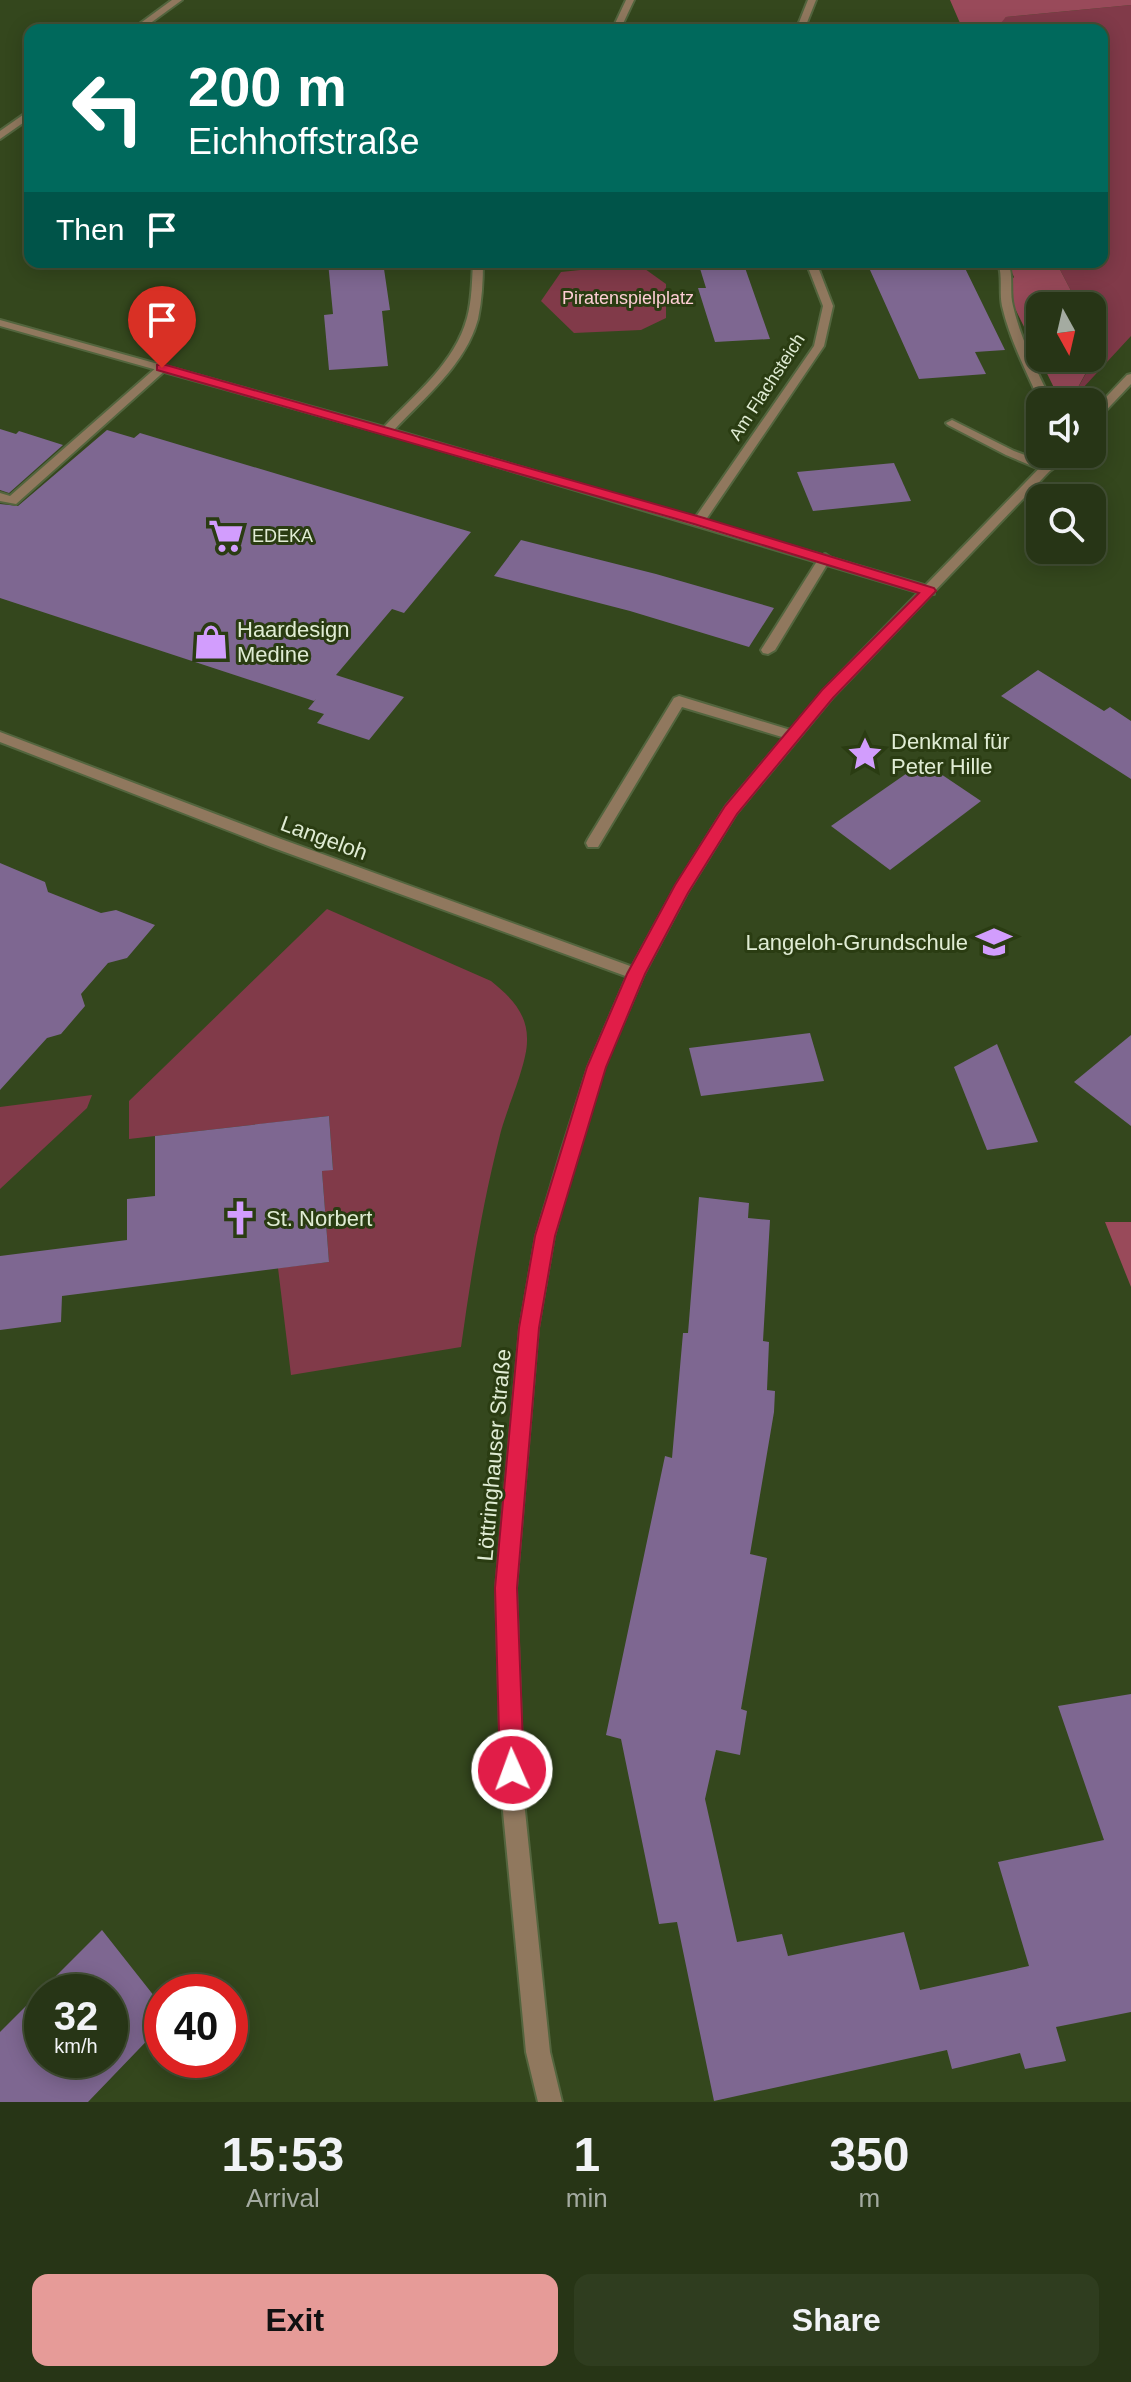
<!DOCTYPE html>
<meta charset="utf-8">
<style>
body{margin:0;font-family:Helvetica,sans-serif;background:#2f3d1f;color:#f1f3f6;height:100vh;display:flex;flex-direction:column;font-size:30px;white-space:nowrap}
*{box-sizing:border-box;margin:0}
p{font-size:26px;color:#a4aba1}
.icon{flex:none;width:44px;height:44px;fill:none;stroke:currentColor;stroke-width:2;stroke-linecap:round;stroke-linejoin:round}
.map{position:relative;height:2102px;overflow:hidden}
.drawer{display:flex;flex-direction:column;background:#273516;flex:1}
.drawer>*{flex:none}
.hud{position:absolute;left:24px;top:24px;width:1084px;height:244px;border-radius:16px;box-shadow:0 4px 20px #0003,0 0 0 2px #435035;background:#00695c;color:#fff;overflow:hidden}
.needle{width:52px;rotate:172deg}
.controls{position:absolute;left:1026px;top:292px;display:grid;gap:16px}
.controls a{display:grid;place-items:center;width:80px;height:80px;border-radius:16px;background:#273516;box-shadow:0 4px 20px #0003,0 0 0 2px #435035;font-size:40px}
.speed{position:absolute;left:24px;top:1974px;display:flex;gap:16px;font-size:40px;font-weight:700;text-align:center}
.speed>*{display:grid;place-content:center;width:104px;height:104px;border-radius:50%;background:#273516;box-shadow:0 4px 20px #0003,0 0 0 2px #435035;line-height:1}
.speed small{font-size:20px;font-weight:400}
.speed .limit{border:12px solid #d22;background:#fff;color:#111}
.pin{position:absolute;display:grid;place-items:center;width:68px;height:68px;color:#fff;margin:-82px -34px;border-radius:50% 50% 50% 0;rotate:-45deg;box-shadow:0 0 8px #0007}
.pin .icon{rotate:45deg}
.me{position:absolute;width:88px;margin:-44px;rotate:358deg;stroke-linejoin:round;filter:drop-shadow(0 0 6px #0008)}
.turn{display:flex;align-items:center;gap:28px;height:168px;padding:0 32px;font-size:36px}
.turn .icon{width:104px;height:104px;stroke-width:2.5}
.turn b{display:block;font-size:56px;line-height:68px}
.then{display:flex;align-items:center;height:76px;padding:0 32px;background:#0003;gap:16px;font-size:30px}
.eta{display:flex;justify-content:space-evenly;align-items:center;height:136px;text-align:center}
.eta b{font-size:48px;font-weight:700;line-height:56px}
.action{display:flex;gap:16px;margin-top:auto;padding:16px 32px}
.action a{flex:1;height:92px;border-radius:16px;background:#e69b98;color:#111;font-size:32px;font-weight:700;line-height:92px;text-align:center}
.action a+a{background:#2f3d1f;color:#f1f3f6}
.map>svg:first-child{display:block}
.green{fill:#813a49}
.forest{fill:#994a5a}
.building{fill:#7e6791;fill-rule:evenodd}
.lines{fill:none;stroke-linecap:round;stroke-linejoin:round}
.service-casing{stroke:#53653e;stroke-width:4}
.minor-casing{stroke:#53653e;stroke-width:4}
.tertiary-casing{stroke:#53653e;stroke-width:4}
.service{fill:#90785e;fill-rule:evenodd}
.minor{fill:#90785e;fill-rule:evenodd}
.tertiary{fill:#90785e;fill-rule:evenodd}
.route{fill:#e11d48;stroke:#92132f;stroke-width:2}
.labels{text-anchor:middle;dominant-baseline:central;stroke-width:6;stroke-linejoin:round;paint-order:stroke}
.far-park-label{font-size:18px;fill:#feced5;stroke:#2a3c12}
.far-street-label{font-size:18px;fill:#e0ecd4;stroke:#2a3c12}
.far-poi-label{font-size:18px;fill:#e0ecd4;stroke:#2a3c12;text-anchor:start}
.poi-label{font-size:22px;fill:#e0ecd4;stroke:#2a3c12;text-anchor:start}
.street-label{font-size:22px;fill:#e0ecd4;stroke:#2a3c12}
</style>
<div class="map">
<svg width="1131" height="2102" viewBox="0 0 1131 2102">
<rect width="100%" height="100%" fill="#34471d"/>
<g class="green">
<path d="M 1131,5 L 1131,336 L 1070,402 L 1089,368 L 1089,358 L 1092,358 L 1092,306 L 1079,306 L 1056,262 L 1102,262 L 1102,30 L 994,28 L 1006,17 Z"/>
<path d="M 638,264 L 666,284 L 666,318 L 641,330 L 574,333 L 541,301 L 561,272 Z"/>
<path d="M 327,909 L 491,981 C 511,997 528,1014 527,1041 C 527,1065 506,1110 500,1135 C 482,1206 471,1275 461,1347 L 291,1375 L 278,1268 L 329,1262 L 322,1171 L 333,1169 L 329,1116 L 129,1139 L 129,1101 Z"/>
<path d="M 92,1095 L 87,1108 L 0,1189 L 0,1107 Z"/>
</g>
<g class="forest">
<path d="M 950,0 L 1131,0 L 1131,5 L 1006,17 L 995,30 L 963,30 Z"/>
<path d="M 1007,262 L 1056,262 L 1079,306 L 1040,306 L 1040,358 L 1088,358 L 1089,367 L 1070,402 L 1061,402 L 1005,288 L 1014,277 Z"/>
<path d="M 1105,1222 L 1131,1222 L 1131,1287 Z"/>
</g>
<g class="building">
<path d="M 328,262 L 383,262 L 390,310 L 382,311 L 388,366 L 329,370 L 324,315 L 333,314 Z"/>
<path d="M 698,262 L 743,262 L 770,339 L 715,342 L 698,288 L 706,288 Z"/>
<path d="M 962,262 L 1005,350 L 975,352 L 986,374 L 919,379 L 870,270 L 890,268 L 888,264 Z"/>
<path d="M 0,429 L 16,434 L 19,431 L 63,445 L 9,493 L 0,490 Z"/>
<path d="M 107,430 L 134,438 L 140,433 L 471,532 L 404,613 L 392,609 L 336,675 L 404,697 L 369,740 L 317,723 L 324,714 L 308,709 L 316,699 L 314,701 L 0,598 L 0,504 L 18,506 Z"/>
<path d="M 894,463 L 911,501 L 813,511 L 797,472 Z"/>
<path d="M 521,540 L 656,574 L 774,608 L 749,647 L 630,611 L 494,576 Z"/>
<path d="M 1038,670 L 1104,711 L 1110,707 L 1131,721 L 1131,779 L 1001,696 Z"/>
<path d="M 923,762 L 981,801 L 890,870 L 831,826 Z"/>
<path d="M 0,863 L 45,882 L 48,892 L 101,913 L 116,910 L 155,925 L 127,958 L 108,963 L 81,994 L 85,1006 L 61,1034 L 47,1038 L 0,1090 Z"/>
<path d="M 810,1033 L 824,1081 L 701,1096 L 689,1048 Z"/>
<path d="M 1131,1035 L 1131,1126 L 1074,1082 Z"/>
<path d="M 997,1044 L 1038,1142 L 987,1150 L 954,1067 Z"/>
<path d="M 329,1116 L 333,1170 L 322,1171 L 329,1262 L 62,1296 L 61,1322 L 0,1330 L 0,1256 L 127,1240 L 127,1199 L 155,1196 L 155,1136 Z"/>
<path d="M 699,1197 L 749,1203 L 748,1218 L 770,1220 L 763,1341 L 769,1342 L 767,1390 L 775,1391 L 774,1412 L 750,1554 L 767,1558 L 741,1709 L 747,1711 L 740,1755 L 716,1750 L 705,1799 L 737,1942 L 782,1934 L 788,1956 L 904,1932 L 920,1990 L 1029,1966 L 998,1862 L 1104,1840 L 1058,1706 L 1131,1694 L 1131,2012 L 1056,2027 L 1066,2061 L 1025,2069 L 1020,2053 L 952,2069 L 947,2050 L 714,2101 L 677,1922 L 659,1924 L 621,1739 L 606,1735 L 665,1456 L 672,1458 L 683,1333 L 688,1333 Z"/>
<path d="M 102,1930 L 162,2006 L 162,2025 L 88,2102 L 0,2102 L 0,2032 ZM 42,1992 L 110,1992 L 110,2060 L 42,2060 Z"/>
</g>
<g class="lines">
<g class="service-casing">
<g id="service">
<path d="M 998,262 L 1008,262 C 1014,277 1009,291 1013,306 C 1021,340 1037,371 1052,402 L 1040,402 C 1026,371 1010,340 1002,306 C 999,291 1003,277 998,262 Z"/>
<path d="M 158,366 L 168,368 L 16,504 L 0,501 L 0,493 L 10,496 Z"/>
<path d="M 952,420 L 1014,451 L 1052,465 L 1054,468 L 1048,472 L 1044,471 L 1006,455 L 948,425 L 946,423 Z"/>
<path d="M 825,554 L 831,558 L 775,650 L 768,654 L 763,653 L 761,650 L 819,558 Z"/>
<path d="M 679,696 L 797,732 L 799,735 L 792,740 L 682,707 L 598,847 L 588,847 L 586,843 L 588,839 L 674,698 Z"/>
</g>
</g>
<g class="minor-casing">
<g id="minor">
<path d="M 172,0 L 182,0 L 141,30 L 131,30 Z"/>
<path d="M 626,0 L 634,0 L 620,30 L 612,30 Z"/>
<path d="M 808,0 L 816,0 L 804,30 L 796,30 Z"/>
<path d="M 30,110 L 30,118 L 0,139 L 0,131 Z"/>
<path d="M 473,262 L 483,262 C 483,281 482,300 478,319 C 466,364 425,397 394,430 L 695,518 L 814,346 L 823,306 L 806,262 L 816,262 L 833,306 L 824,346 L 705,521 L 934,588 L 934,594 L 924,594 L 418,443 L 0,326 L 0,320 L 384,427 C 414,395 455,363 467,318 C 472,300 472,281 473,262 Z"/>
<path d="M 0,732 L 281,839 L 641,970 L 644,974 L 636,980 L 631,978 L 271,847 L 0,742 Z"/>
</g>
</g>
<g class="tertiary-casing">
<g id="tertiary">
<path d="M 1131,374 L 1131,384 L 1096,421 L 1092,422 L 1092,412 L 1127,375 Z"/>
<path d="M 1053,454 L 1066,454 L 833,697 L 736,814 L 687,893 L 644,974 L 604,1067 L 577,1152 L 554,1236 L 538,1328 L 516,1588 L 524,1801 L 550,2052 L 562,2102 L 538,2102 L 526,2052 L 502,1801 L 496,1588 L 520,1328 L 536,1236 L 561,1152 L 588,1067 L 628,974 L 676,886 L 726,806 L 823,691 Z"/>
</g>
</g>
<use href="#service" class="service"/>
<use href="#minor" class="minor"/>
<use href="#tertiary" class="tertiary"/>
</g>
<path class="route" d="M 157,365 L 166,365 L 704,518 L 934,588 L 936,591 L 833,698 L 737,814 L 688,893 L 645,974 L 606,1067 L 555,1236 L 539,1328 L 517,1588 L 524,1770 L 520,1779 L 512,1782 L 503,1779 L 500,1770 L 495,1588 L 519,1328 L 535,1236 L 587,1067 L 627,974 L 675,885 L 725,806 L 822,690 L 919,593 L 694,524 L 157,370 Z"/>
<defs>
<g id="supermarket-bare" transform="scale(2.76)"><path d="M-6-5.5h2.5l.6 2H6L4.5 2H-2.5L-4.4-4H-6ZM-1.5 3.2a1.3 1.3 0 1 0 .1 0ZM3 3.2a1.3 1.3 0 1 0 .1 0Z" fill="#d29dfd" stroke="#2a3c12" stroke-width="2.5" paint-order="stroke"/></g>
<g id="shop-bare" transform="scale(2.76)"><path d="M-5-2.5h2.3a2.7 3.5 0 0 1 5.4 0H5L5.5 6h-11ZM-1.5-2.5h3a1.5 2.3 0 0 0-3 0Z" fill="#d29dfd" stroke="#2a3c12" stroke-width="2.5" paint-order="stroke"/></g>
<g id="sight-bare" transform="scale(2.76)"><path d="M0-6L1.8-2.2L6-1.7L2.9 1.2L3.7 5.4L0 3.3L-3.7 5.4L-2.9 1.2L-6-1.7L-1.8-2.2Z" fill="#d29dfd" stroke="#2a3c12" stroke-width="2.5" paint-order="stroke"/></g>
<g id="school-bare" transform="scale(2.76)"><path d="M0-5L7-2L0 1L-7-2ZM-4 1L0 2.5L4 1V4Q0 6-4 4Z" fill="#d29dfd" stroke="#2a3c12" stroke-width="2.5" paint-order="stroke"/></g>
<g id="church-bare" transform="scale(2.76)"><path d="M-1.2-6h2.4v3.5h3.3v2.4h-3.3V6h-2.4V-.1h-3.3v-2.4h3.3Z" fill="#d29dfd" stroke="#2a3c12" stroke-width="2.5" paint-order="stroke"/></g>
</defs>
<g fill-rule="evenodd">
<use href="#supermarket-bare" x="226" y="536"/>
<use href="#shop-bare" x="211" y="642"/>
<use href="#sight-bare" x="865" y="754"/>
<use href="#school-bare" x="994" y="942"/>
<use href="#church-bare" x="240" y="1218"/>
</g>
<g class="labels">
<g class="far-park-label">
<text x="628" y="298">Piratenspielplatz</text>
</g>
<g class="far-street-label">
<text transform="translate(767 387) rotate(-57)">Am Flachsteich</text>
</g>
<g class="far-poi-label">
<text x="252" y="536">EDEKA</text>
</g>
<g class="poi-label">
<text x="237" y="629">Haardesign<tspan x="237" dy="25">Medine</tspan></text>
<text x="891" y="741">Denkmal für<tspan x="891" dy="25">Peter Hille</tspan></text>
<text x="968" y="942" text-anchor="end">Langeloh-Grundschule</text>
<text x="266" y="1218">St. Norbert</text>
</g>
<g class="street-label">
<text transform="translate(324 838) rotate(20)">Langeloh</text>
<text transform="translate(494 1455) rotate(-85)">Löttringhauser Straße</text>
</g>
</g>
</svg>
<div class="controls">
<a><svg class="needle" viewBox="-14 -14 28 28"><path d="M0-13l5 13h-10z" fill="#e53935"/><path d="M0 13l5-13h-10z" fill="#a4aba1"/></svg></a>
<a><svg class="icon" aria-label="sound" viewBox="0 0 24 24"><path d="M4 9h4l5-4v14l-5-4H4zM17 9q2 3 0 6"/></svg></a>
<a><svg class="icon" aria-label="search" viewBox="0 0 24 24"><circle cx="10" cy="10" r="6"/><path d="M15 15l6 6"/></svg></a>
</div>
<div class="speed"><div>32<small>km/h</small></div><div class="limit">40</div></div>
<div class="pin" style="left:162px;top:368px;background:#d93025"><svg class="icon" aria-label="arrive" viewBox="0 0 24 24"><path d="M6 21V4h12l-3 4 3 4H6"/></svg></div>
<svg class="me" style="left:512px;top:1770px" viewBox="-20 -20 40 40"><circle r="17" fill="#e11d48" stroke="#fff" stroke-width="3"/><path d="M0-11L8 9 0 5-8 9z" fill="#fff"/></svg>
<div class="hud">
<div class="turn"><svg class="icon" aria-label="left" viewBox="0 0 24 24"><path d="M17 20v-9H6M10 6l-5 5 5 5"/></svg><div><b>200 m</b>Eichhoffstraße</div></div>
<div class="then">Then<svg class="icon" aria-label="arrive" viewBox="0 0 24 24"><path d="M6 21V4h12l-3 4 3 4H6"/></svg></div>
</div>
</div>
<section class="drawer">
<div class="eta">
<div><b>15:53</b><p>Arrival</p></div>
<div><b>1</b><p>min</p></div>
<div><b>350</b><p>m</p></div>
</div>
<div class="action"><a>Exit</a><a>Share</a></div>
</section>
